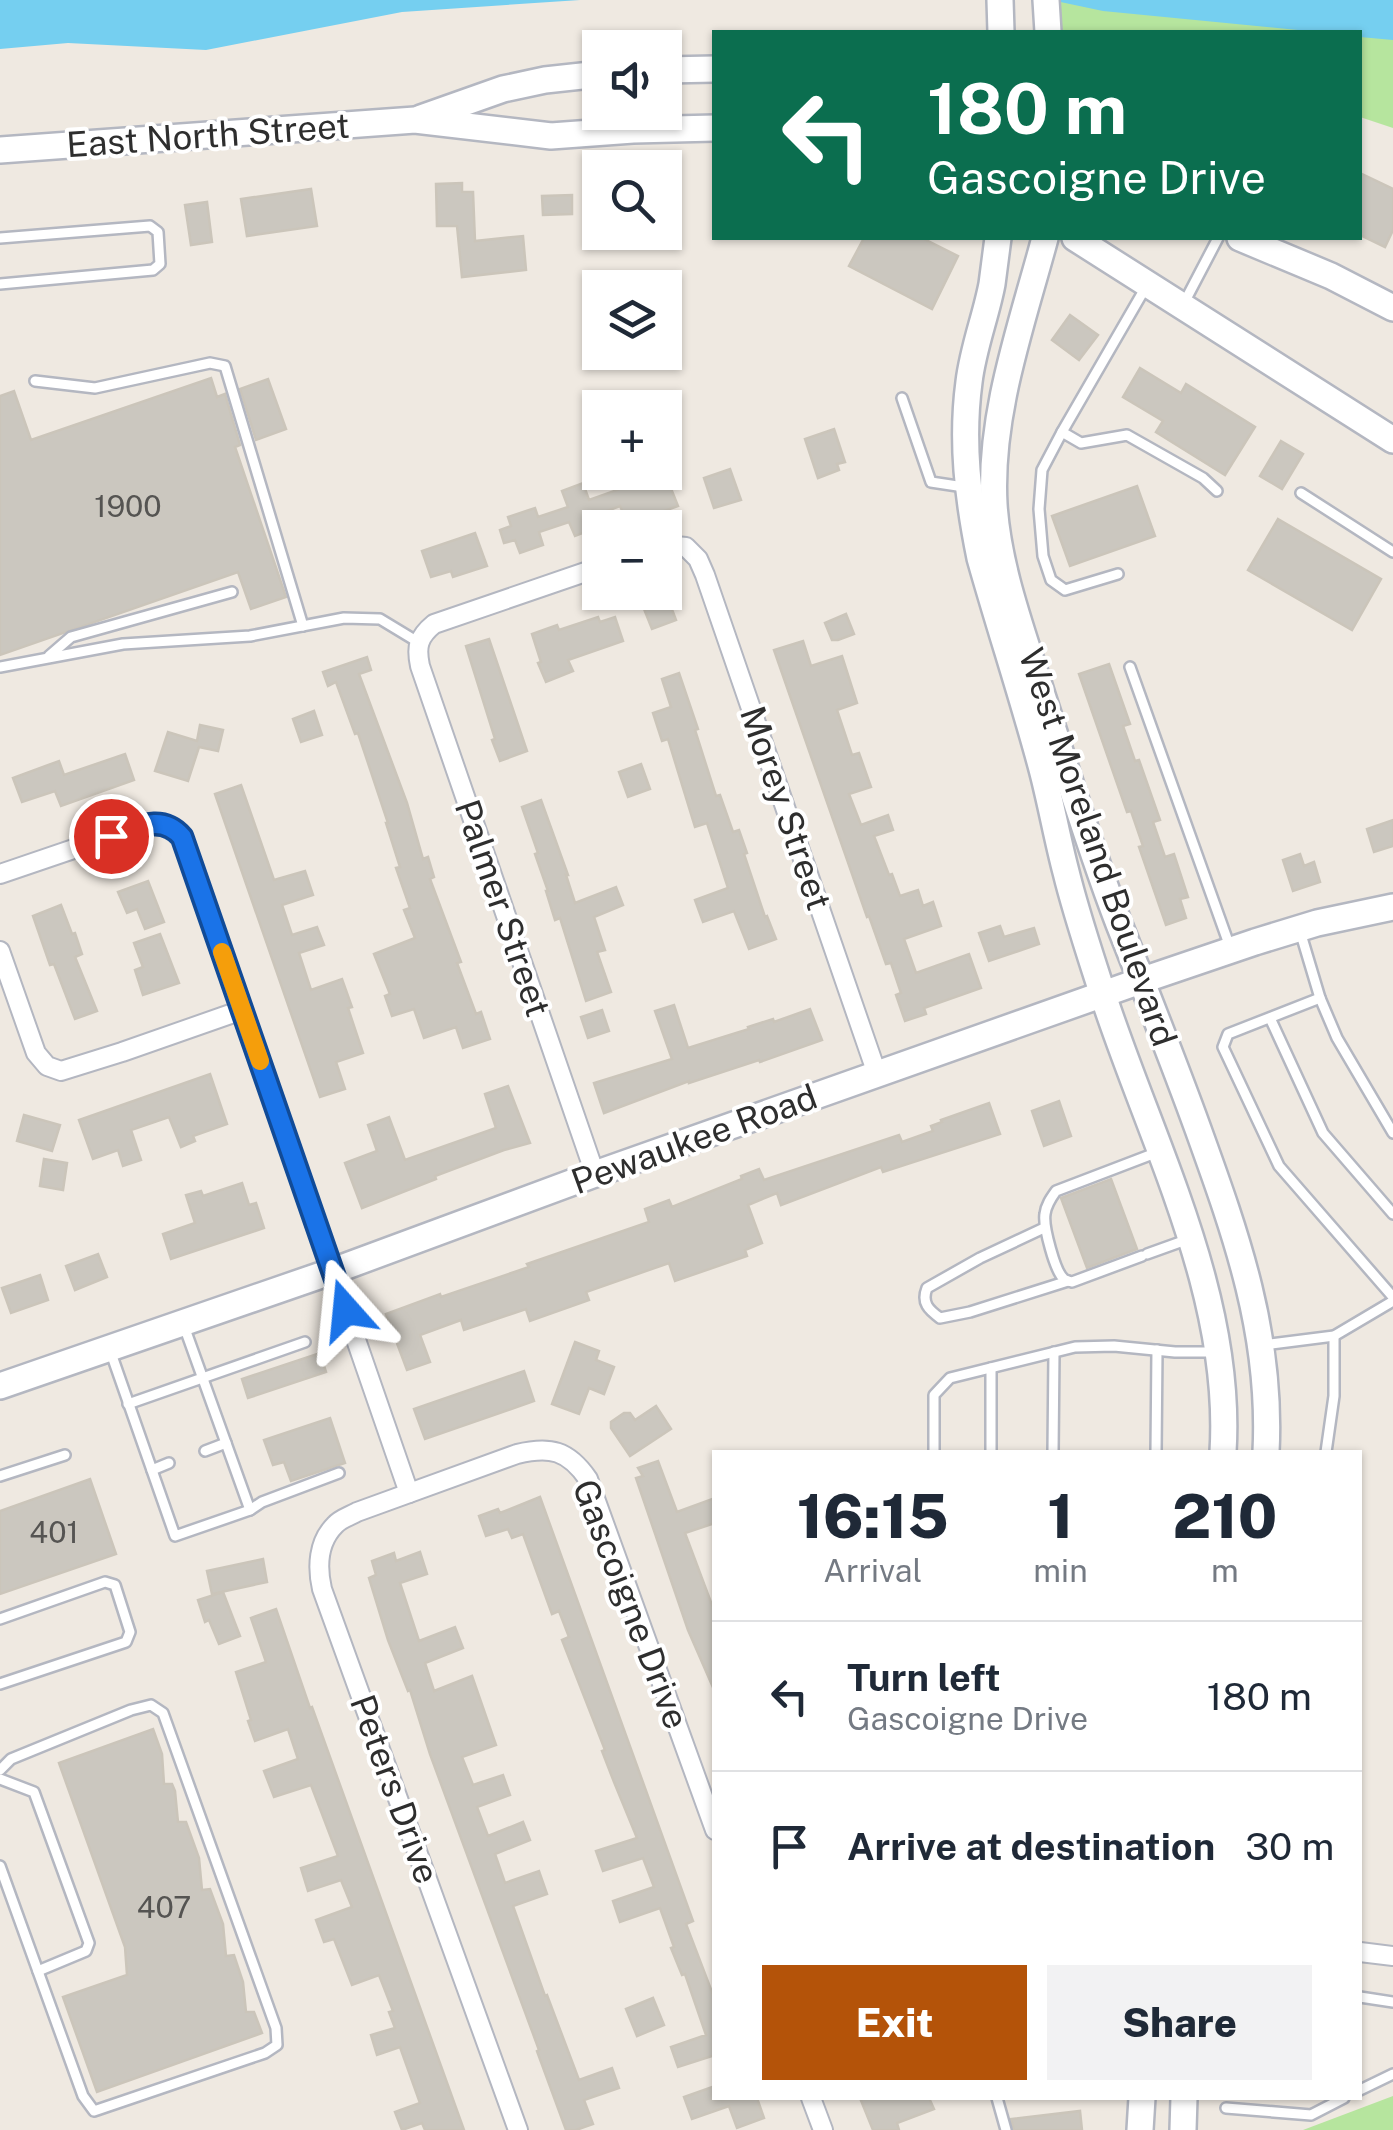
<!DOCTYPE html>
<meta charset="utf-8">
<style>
body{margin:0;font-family:"Public Sans",sans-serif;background:#f2f2f3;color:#1f2937;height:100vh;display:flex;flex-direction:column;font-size:38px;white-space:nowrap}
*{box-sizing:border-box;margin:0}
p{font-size:32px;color:#747a83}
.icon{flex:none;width:55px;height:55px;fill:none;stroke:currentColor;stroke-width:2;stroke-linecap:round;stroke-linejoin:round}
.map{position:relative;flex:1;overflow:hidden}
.drawer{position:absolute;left:712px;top:1450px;width:650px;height:650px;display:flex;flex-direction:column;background:#fff;border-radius:0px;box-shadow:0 2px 8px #0004}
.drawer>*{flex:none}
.top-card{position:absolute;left:712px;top:30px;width:650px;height:210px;border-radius:0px;box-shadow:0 2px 8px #0004;background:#0b6e4f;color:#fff;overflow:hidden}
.fabs{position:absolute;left:582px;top:30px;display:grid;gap:20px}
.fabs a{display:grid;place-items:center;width:100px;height:100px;border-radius:0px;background:#fff;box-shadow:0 2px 8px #0004;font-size:50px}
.pin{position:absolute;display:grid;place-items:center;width:85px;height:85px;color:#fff;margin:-42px;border:5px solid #fff;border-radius:50%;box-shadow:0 2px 10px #0007}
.me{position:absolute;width:110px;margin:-55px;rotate:342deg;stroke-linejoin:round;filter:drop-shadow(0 0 8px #0008)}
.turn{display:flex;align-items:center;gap:35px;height:210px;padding:0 50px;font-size:45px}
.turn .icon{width:130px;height:130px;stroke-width:2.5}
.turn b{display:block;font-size:70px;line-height:85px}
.eta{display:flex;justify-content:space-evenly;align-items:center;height:170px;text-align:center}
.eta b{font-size:60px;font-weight:800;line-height:70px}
.cta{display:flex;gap:20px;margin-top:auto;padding:20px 50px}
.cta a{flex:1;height:115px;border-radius:0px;background:#b45309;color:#fff;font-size:40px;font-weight:800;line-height:115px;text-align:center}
.cta a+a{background:#f2f2f3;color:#1f2937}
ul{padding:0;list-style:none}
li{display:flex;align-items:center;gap:30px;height:150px;padding:0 50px;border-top:2px solid #e0e1e3}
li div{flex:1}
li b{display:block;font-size:38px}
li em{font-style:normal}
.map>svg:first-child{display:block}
.green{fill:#b6e59e}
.water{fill:#75cff0}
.building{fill:#cbc7bf;stroke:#cbc5ba;stroke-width:2.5}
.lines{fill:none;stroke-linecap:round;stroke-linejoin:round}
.lane-casing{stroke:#b4b7c1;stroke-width:14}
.street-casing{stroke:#b4b7c1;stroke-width:22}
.secondary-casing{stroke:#b4b7c1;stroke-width:30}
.lane{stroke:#fff;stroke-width:9}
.street{stroke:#fff;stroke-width:18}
.secondary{stroke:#fff;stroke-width:25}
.route-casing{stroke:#114b97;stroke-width:25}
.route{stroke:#1a73e8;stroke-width:18}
.slow{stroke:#f59e0b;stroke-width:18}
.labels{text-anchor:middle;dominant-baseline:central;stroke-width:8;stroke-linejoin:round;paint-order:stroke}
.number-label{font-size:30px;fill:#555452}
.street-label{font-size:35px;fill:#2e2e2e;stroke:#fff}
</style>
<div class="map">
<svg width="1393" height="2130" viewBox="0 0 1393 2130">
<rect width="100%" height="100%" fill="#efe9e1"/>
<g class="green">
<path d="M 1057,0 L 1393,0 L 1393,128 L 1360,117 L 1360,32 L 1059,32 Z"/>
<path d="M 1393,2096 L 1393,2130 L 1303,2130 Z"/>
</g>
<g class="water">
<path d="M 0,0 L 580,0 L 402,12 L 206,50 L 68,43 L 0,49 Z"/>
<path d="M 1051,0 L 1393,0 L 1393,40 L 1360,37 L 1360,32 L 1318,32 L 1103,11 Z"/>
</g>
<g class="building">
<path d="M 1360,173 L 1393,189 L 1393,230 L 1385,247 L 1360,235 Z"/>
<path d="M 462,183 L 462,192 L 473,192 L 475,241 L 523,236 L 526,270 L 462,277 L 457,226 L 437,226 L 436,184 Z"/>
<path d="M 311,189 L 317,226 L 247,236 L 241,199 Z"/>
<path d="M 572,195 L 572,214 L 543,215 L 542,196 Z"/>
<path d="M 207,202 L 212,242 L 191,245 L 185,205 Z"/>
<path d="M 864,238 L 922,238 L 958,256 L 932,309 L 849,266 Z"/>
<path d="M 1070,315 L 1098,335 L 1079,360 L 1052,340 Z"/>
<path d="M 1140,368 L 1181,393 L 1186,384 L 1255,427 L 1225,475 L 1156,432 L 1163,421 L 1123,397 Z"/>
<path d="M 211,378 L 217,397 L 225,394 L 240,445 L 235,447 L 286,597 L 251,609 L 238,572 L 0,655 L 0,396 L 14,391 L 31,440 Z"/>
<path d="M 268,379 L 286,429 L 256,440 L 240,389 Z"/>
<path d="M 834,429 L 845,462 L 837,464 L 839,470 L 818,478 L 805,439 Z"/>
<path d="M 1281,441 L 1303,454 L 1282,489 L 1260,476 Z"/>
<path d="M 730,469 L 741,500 L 714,508 L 704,478 Z"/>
<path d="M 648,479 L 651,487 L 668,481 L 678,506 L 628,524 L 620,506 L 589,518 L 593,529 L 575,536 L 569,522 L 539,532 L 543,545 L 520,553 L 515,540 L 504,543 L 500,530 L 511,526 L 508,517 L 535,508 L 538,517 L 568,507 L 562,491 L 583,483 L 589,500 Z"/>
<path d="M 1137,486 L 1155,536 L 1070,566 L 1052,516 Z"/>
<path d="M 1278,519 L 1381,579 L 1352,630 L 1248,570 Z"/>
<path d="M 475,533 L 487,566 L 453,577 L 451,571 L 431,577 L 422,551 Z"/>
<path d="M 668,599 L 676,620 L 652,629 L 644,609 Z"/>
<path d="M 846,614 L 854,634 L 838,640 L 832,640 L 825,623 Z"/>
<path d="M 598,617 L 600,622 L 615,617 L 623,641 L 568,660 L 573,671 L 546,682 L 538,663 L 541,662 L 532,634 L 557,625 L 559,630 Z"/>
<path d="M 489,639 L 527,751 L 500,761 L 492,740 L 495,739 L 466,646 Z"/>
<path d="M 803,641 L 811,666 L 842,656 L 857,703 L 837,710 L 852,755 L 859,753 L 871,787 L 849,794 L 861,825 L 888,815 L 893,830 L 874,836 L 889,875 L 892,874 L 900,896 L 918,890 L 923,906 L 933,902 L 941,926 L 904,939 L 916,973 L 969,954 L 981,988 L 924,1008 L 926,1014 L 905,1021 L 896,995 L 901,993 L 891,963 L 886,964 L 869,916 L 867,917 L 774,650 Z"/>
<path d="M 367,657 L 371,670 L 359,674 L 407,803 L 423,859 L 428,857 L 434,877 L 430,879 L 461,962 L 457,963 L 476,1014 L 481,1012 L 490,1039 L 463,1048 L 456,1027 L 424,1038 L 414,1009 L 392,1016 L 385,996 L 390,994 L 374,954 L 415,938 L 404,910 L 410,908 L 396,868 L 400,867 L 386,823 L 388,823 L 358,733 L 355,734 L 336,682 L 328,686 L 323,672 Z"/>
<path d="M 1109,664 L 1130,724 L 1123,726 L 1135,761 L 1139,760 L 1160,820 L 1153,822 L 1165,857 L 1174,854 L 1188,897 L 1180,899 L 1186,918 L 1166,925 L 1139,847 L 1143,846 L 1131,811 L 1127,812 L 1079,674 Z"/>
<path d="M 679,673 L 698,729 L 695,730 L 716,796 L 720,795 L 733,832 L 739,830 L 747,853 L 744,854 L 765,917 L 767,916 L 776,939 L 749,949 L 734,911 L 703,922 L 695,900 L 728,888 L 707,823 L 695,827 L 668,739 L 662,741 L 653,713 L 671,707 L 662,679 Z"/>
<path d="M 314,711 L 322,735 L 301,742 L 293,719 Z"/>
<path d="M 200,725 L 223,730 L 218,751 L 199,747 L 188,781 L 155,771 L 168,732 L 197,741 Z"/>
<path d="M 125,754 L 134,780 L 61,806 L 55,791 L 22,802 L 13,778 L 59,761 L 64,775 Z"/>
<path d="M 641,764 L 650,789 L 628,797 L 619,772 Z"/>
<path d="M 241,785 L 274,880 L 305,871 L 313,895 L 282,905 L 292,935 L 317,927 L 324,945 L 299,953 L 311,990 L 342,979 L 352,1007 L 348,1008 L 363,1053 L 336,1062 L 345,1089 L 320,1097 L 215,794 Z"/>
<path d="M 541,800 L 568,875 L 566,875 L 575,903 L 616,887 L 623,905 L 594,917 L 605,950 L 597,952 L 611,992 L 586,1001 L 560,918 L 555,920 L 546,891 L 548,891 L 535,854 L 538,853 L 522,807 Z"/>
<path d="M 1393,820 L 1393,846 L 1374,852 L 1367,829 Z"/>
<path d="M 1300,854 L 1304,866 L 1314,862 L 1320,882 L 1293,891 L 1283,860 Z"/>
<path d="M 148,881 L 164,922 L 145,929 L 137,909 L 127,913 L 118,892 Z"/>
<path d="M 61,905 L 72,934 L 75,933 L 82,954 L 75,957 L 97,1011 L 75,1019 L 54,964 L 50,965 L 33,916 Z"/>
<path d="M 1000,926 L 1004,937 L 1034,928 L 1039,944 L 989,961 L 979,933 Z"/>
<path d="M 160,934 L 179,983 L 143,995 L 135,970 L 143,967 L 134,943 Z"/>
<path d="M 674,1005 L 688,1048 L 749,1029 L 748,1027 L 773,1019 L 774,1022 L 810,1009 L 822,1040 L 760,1062 L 759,1060 L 689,1083 L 689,1081 L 604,1113 L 594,1083 L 672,1059 L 655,1011 Z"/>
<path d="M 602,1010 L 609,1031 L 588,1038 L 581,1017 Z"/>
<path d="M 210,1074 L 227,1124 L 193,1136 L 195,1141 L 181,1147 L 169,1117 L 131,1130 L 141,1160 L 123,1166 L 118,1150 L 93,1159 L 79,1120 Z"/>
<path d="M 508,1086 L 530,1143 L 504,1150 L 435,1176 L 436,1179 L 362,1208 L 345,1163 L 377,1151 L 368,1125 L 389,1117 L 405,1160 L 496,1128 L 485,1094 Z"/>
<path d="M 1059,1101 L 1071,1136 L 1044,1146 L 1032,1111 Z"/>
<path d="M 989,1103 L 1000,1134 L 883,1172 L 881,1167 L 781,1205 L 777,1193 L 748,1205 L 762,1243 L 745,1250 L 747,1256 L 675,1281 L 669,1263 L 586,1292 L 589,1300 L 530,1321 L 526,1309 L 464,1330 L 461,1320 L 420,1335 L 430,1362 L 407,1370 L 386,1314 L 440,1294 L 441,1297 L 529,1267 L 527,1264 L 649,1222 L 645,1209 L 669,1200 L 672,1207 L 742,1179 L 741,1176 L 759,1169 L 764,1180 L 899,1135 L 902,1142 L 933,1131 L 931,1126 L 942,1122 L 941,1120 Z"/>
<path d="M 24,1115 L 60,1125 L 52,1151 L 17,1141 Z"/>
<path d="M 44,1159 L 67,1163 L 63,1190 L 40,1186 Z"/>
<path d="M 1111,1179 L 1137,1249 L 1087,1268 L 1061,1198 Z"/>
<path d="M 242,1183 L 249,1205 L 256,1203 L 264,1228 L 171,1259 L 163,1234 L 195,1223 L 186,1195 L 201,1191 L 203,1196 Z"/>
<path d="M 98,1254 L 107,1277 L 75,1290 L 66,1266 Z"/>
<path d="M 40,1275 L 48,1300 L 11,1313 L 2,1288 Z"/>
<path d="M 575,1342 L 599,1351 L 596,1360 L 614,1367 L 604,1394 L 589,1388 L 579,1414 L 552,1404 Z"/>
<path d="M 320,1353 L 326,1372 L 248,1398 L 242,1379 Z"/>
<path d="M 524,1371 L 534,1401 L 425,1439 L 414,1409 Z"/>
<path d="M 656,1406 L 671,1429 L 630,1456 L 611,1428 L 611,1422 L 624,1413 L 630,1413 L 635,1420 Z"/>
<path d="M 330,1418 L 345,1463 L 291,1481 L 284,1462 L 273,1465 L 264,1440 Z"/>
<path d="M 658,1461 L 677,1512 L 715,1498 L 715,1523 L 685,1533 L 715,1613 L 715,1692 L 688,1630 L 636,1478 L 643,1476 L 638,1468 Z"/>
<path d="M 90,1479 L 116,1554 L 0,1594 L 0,1511 Z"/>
<path d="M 540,1497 L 693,1921 L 686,1924 L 715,2000 L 715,2055 L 678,2067 L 671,2047 L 706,2035 L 685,1974 L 682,1975 L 671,1948 L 674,1947 L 660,1908 L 620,1922 L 613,1901 L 654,1887 L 643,1858 L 603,1871 L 596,1851 L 637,1838 L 614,1782 L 602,1751 L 605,1750 L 562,1640 L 569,1637 L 559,1611 L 552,1614 L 523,1534 L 512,1538 L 508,1529 L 486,1536 L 479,1516 L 498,1509 L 500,1513 Z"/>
<path d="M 420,1552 L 427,1574 L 400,1583 L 419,1641 L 455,1627 L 463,1648 L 425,1663 L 434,1691 L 472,1676 L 496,1745 L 462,1757 L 473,1785 L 503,1775 L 510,1795 L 477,1807 L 488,1836 L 523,1822 L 530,1840 L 495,1854 L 505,1883 L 539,1871 L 547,1894 L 513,1906 L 545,1996 L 547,1995 L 579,2080 L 612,2068 L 619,2088 L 584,2100 L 593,2124 L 576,2130 L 566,2130 L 555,2100 L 537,2051 L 539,2050 L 430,1754 L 410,1690 L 408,1691 L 388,1640 L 369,1578 L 376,1575 L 372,1561 L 394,1553 L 396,1561 Z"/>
<path d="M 263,1559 L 267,1582 L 212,1594 L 207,1571 Z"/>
<path d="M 223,1592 L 240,1636 L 219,1644 L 209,1620 L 205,1622 L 198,1600 Z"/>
<path d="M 276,1609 L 310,1708 L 312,1707 L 464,2130 L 425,2130 L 422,2123 L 402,2130 L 395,2112 L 420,2103 L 400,2047 L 377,2055 L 371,2035 L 395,2028 L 389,2012 L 393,2011 L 379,1975 L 352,1985 L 334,1939 L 324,1942 L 316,1920 L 352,1907 L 341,1880 L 308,1891 L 301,1868 L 338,1856 L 311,1785 L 274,1797 L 264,1771 L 298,1759 L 288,1729 L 255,1741 L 248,1721 L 251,1720 L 236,1672 L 266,1662 L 251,1618 Z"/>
<path d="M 153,1729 L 162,1754 L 164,1784 L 172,1784 L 175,1791 L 178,1822 L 186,1822 L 199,1858 L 202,1890 L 210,1889 L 223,1924 L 226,1956 L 234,1955 L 243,1982 L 246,2012 L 254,2012 L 262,2033 L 97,2092 L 63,1997 L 127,1975 L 125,1947 L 59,1763 Z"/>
<path d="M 653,1998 L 664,2025 L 637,2036 L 626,2009 Z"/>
<path d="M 715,2086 L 715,2098 L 757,2098 L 764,2118 L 737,2128 L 729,2106 L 692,2119 L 684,2097 Z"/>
<path d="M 860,2098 L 929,2098 L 934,2109 L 897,2123 L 899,2130 L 873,2130 Z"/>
<path d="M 1080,2111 L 1082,2130 L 1014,2130 L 1011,2119 Z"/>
</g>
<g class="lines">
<g class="lane-casing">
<g id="lane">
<path d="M 0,238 L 150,226 L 158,232 L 160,264 L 153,270 L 0,284"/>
<path d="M 1147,285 L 1062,432 L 1081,443 L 1127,435 L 1203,478 L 1217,491"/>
<path d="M 1184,303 L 1218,238"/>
<path d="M 35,381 L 95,388 L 210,363 L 225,366 L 303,626"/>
<path d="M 902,398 L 931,482 L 964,487"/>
<path d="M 1062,432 L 1042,470 L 1039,509 L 1043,556 L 1051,580 L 1065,590 L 1118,574"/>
<path d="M 1301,493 L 1393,552"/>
<path d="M 49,656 L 71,637 L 232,592"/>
<path d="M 0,667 L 123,644 L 250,636 L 344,618 L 380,619 L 418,642"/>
<path d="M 1130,667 L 1230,947"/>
<path d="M 1300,931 L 1320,998 L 1337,1038 L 1393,1133"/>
<path d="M 1320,998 L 1228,1034 L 1223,1047 L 1279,1166 L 1393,1297"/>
<path d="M 1270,1018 L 1323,1133 L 1393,1214"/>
<path d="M 1044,1228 L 980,1258 L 927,1288 C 921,1303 929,1310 940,1318 L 970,1312 L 1068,1281"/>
<path d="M 1147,1254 L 1186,1240"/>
<path d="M 1142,1256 L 1072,1282 C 1069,1281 1066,1281 1064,1279 C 1055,1272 1043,1226 1045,1214 C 1046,1205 1051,1198 1056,1191 L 1158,1152"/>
<path d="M 1263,1345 L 1334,1336 L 1393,1301"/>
<path d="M 111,1353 L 175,1536 L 250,1510 L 184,1326"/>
<path d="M 128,1404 L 305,1342"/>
<path d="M 205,1451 L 226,1443"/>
<path d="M 934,1452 L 934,1395 L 950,1378 L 1075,1347 L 1114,1346 L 1175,1352 L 1215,1352"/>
<path d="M 991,1452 L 991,1368"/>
<path d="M 1053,1452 L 1054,1352"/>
<path d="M 1156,1452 L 1157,1350"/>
<path d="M 1326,1452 L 1334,1396 L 1334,1336"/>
<path d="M 152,1470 L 169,1463"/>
<path d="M 0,1476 L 65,1455"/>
<path d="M 250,1510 L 262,1502 L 339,1473"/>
<path d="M 0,1619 L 105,1582 L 115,1585 L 130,1632 L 126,1642 L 0,1684"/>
<path d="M 0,1770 L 11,1759 L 131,1710 L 151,1705 L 163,1713 L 276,2028 L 277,2045 L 265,2053 L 94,2111 L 83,2096 L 0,1866"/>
<path d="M 0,1779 L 34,1792 L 89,1943 L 86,1951 L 38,1971"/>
<path d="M 1360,1997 L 1393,2002"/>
<path d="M 1360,2090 L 1393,2074"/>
<path d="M 997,2098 L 1006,2130"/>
<path d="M 1226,2108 L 1311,2115 L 1344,2098"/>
</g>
</g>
<g class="street-casing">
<g id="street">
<path d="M 665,545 L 686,547 L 698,559 L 705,575 L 877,1074"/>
<path d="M 0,874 L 147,824 C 162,821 172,825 182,837 L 242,1010 L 122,1052 L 61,1071 L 47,1066 L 36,1053 L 0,951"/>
<path d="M 242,1010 L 409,1493"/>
<path d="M 595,1174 L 420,666 C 416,647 418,637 434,624 L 600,567"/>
<path d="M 1360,1952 L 1393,1956"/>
<path d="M 811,2098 L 823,2130"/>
<path d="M 518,2130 L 322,1589 C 317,1567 318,1542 335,1525 C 340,1519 350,1516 357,1512 L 517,1454 C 550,1446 568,1450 588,1479 L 715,1830"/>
</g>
</g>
<g class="secondary-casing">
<g id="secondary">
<path d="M 1000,0 L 1001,32"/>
<path d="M 1046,0 L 1048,32"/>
<path d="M 665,70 L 715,69"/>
<path d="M 421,118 L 503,89 L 545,80 L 600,74"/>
<path d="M 0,150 L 415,120 L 551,136 L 633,130 L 715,128"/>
<path d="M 998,238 C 996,253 994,268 992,284 C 986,316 973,348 969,382 C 961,442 968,499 980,558 C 1000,629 1023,698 1042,769 C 1051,803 1057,838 1066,872 C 1076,913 1090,954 1103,995 C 1151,1142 1233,1294 1223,1452"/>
<path d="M 1045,238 C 1022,324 989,414 994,504 C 998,569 1023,633 1042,695 C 1067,772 1090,849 1119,924 C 1146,992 1173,1060 1198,1129 C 1237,1237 1272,1335 1266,1452"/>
<path d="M 1075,238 L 1393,440"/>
<path d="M 1240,238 L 1331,276 L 1393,308"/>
<path d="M 0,1386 L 333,1271 L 595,1174 L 1143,980 L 1255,942 L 1317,923 L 1393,907"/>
<path d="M 1140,2130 L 1142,2098"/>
<path d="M 1183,2130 L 1184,2098"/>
</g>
</g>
<use href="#lane" class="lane"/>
<use href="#street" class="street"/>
<use href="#secondary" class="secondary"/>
</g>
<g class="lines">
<g class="route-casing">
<path id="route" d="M 111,836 C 136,828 162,813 182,837 L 346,1310"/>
</g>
<use href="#route" class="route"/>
<path class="slow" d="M 222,952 L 260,1061"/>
</g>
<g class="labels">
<g class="number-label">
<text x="128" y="506">1900</text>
<text x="54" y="1532">401</text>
<text x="164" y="1907">407</text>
</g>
<g class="street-label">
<text transform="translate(208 135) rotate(-4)">East North Street</text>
<text transform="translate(786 808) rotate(71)">Morey Street</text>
<text transform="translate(1098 847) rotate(71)">West Moreland Boulevard</text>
<text transform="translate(503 908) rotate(71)">Palmer Street</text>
<text transform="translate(694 1139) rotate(-20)">Pewaukee Road</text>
<text transform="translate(631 1604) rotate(69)">Gascoigne Drive</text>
<text transform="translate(395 1789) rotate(70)">Peters Drive</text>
</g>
</g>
</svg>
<div class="fabs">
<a><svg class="icon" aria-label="sound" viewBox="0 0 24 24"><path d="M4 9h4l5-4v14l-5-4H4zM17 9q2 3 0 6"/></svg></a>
<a><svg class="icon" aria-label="search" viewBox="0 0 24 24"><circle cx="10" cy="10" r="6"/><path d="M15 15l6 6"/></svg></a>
<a><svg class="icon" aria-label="layers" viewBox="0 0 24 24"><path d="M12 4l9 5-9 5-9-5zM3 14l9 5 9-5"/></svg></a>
<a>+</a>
<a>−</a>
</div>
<div class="pin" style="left:111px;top:836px;background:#d93025"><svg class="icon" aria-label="arrive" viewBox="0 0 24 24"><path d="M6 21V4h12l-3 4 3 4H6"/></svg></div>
<svg class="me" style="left:346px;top:1310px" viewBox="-20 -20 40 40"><path d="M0-17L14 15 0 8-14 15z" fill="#1a73e8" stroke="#fff" stroke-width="4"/></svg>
<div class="top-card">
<div class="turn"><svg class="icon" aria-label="left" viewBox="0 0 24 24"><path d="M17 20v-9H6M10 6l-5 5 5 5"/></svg><div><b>180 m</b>Gascoigne Drive</div></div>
</div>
<section class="drawer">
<div class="eta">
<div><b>16:15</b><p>Arrival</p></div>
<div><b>1</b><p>min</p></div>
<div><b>210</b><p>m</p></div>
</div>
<ul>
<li><svg class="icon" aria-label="left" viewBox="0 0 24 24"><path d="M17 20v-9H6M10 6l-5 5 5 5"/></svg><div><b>Turn left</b><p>Gascoigne Drive</p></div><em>180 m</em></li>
<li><svg class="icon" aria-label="arrive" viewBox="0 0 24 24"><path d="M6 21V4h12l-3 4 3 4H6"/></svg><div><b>Arrive at destination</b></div><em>30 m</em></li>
</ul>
<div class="cta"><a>Exit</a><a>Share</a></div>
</section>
</div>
